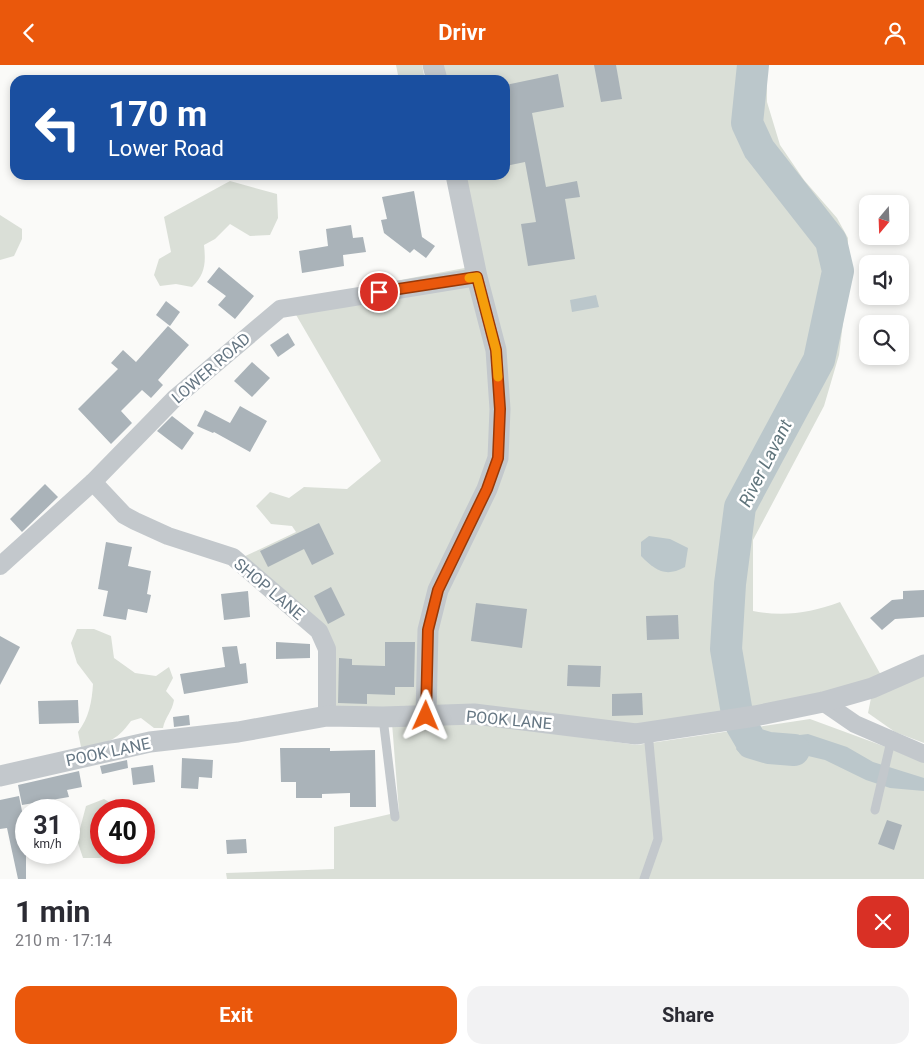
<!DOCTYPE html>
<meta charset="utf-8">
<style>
body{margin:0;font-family:Roboto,sans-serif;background:#f2f2f3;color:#2b2b33;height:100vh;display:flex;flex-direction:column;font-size:19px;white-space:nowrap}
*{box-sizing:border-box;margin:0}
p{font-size:16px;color:#7c7c81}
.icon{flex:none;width:28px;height:28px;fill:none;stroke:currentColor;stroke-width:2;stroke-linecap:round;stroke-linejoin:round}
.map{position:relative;height:814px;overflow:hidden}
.details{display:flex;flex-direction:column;background:#fff;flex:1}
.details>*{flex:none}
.banner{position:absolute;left:10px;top:10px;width:500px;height:105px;border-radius:15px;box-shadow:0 2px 8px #0003;background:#1a4fa0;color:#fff;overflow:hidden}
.needle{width:32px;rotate:199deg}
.controls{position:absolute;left:859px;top:130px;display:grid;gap:10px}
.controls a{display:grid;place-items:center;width:50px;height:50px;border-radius:10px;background:#fff;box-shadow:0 2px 8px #0003;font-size:25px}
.speed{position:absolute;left:15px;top:734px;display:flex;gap:10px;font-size:25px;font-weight:700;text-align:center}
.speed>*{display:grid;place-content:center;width:65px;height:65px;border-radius:50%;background:#fff;box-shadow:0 2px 8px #0003;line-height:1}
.speed small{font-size:12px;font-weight:400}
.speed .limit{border:8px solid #d22;background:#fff;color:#111}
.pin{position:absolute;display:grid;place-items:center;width:42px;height:42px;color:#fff;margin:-21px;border:2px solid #fff;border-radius:50%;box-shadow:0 1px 5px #0007}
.me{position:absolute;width:55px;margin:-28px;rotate:1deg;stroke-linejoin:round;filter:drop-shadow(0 0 4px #0008)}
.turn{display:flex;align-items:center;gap:18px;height:105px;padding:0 15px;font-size:22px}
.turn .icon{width:65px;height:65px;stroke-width:2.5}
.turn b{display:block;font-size:35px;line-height:42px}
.round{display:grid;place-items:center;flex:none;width:52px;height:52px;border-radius:15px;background:#f2f2f3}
.overview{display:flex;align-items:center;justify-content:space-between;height:85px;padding:0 15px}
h1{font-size:30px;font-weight:700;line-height:38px}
.cta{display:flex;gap:10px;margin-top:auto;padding:10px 15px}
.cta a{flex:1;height:58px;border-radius:15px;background:#ea580c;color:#fff;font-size:20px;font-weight:700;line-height:58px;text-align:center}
.cta a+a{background:#f2f2f3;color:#2b2b33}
header{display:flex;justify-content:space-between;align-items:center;height:65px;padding:0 15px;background:#ea580c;color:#fff;font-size:22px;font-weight:700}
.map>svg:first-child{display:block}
.green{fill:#dadfd7}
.water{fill:#bbc7cb}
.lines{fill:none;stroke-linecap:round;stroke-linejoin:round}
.river{stroke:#bbc7cb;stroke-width:32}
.building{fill:#aab3b9}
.service{stroke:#c3c8cc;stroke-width:9}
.minor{stroke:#c3c8cc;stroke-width:18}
.tertiary{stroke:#c3c8cc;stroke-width:21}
.route-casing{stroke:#983908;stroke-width:12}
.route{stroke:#ea580c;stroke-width:9}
.slow{stroke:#f59e0b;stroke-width:9}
.labels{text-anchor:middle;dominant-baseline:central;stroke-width:5;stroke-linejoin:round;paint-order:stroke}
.street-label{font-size:16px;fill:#657683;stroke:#fff}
.water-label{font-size:18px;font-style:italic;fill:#60757c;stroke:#fff}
</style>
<header><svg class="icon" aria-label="back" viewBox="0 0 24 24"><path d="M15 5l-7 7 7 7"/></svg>Drivr<svg class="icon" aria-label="person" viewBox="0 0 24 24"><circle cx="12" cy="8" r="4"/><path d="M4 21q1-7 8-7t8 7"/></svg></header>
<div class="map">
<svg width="924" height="814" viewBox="0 0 924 814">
<rect width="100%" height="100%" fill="#fafaf8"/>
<g class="green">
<path d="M 396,0 L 422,0 L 425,15 L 399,15 Z"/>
<path d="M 442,0 L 767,0 L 767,37 L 780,80 L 804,115 L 837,153 L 848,173 L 848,218 L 839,290 L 824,341 L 753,475 L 753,546 C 784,552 810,548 840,537 L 882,612 L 824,632 L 636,664 L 330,647 L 329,584 L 239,494 L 296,467 L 292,461 L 271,459 L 256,441 L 270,427 L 289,433 L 304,422 L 347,424 L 381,396 L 288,236 L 470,202 L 462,110 L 505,110 L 505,15 L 444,15 Z"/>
<path d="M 230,116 L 277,129 L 278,153 L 270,170 L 250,171 L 230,159 L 215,174 L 204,180 C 206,199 205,209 192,222 L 176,219 L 160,221 L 154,210 L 159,194 L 171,187 L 164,152 Z"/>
<path d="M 0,150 L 22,164 L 22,174 L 14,191 L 0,195 Z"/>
<path d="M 77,564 L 94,564 L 111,571 L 114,593 L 135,608 L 156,611 L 169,602 L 173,613 L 166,626 L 174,635 C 172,647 165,652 163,663 L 154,663 L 141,653 L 131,656 C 115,678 106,678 81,682 L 78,667 C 89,653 92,636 93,619 L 77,598 L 71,578 Z"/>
<path d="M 924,607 L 924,678 L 895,667 L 868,648 L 871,633 Z"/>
<path d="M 810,654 L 924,696 L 924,814 L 227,814 L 226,808 L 334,804 L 334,762 L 399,747 L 392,658 L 473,657 L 637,680 Z"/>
<path d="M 104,734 L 122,745 L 101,745 L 101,788 L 127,788 L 99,793 L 83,793 L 77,775 L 86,741 Z"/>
</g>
<g class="water">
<path d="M 596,230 L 599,242 L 572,247 L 570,235 Z"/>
<path d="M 649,471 L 670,474 L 688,483 L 685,502 C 665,513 655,505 641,491 L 641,477 Z"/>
<path d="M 808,669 L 847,682 L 873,697 L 924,713 L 924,726 L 890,723 L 866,715 L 825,695 L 804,690 L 749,693 L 742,691 L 736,684 L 740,677 Z"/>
</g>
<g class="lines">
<path class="river" d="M 753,0 L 747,58 L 759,84 L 831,176 L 838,206 L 819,295 L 740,442 L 730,519 L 726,584 L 738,654 L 752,678 L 769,683 L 794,685"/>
</g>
<g class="building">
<path d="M 594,0 L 616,0 L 622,34 L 601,37 Z"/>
<path d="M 558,9 L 564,42 L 532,48 L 546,122 L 577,116 L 580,132 L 565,134 L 575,194 L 528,201 L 521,159 L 536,157 L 525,97 L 505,101 L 505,20 Z"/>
<path d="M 414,126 L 422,172 L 435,181 L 426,193 L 414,184 L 410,188 L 384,168 L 381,155 L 387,154 L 382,132 Z"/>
<path d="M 351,160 L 353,173 L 363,172 L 366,187 L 343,190 L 344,201 L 302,208 L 299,186 L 328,181 L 326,164 Z"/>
<path d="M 219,202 L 254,231 L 235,254 L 218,240 L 226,231 L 207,217 Z"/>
<path d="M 166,236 L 180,247 L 170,261 L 156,250 Z"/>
<path d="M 168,261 L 189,280 L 158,315 L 163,320 L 151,333 L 142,325 L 121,346 L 132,358 L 111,379 L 78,344 L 118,304 L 111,298 L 123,285 L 136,297 Z"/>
<path d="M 288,268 L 295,280 L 278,292 L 270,280 Z"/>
<path d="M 252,297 L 270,313 L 252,332 L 234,316 Z"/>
<path d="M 240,341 L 267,356 L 250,387 L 214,367 L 213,368 L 197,361 L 205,345 L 230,358 Z"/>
<path d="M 172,351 L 194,368 L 182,385 L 157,366 Z"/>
<path d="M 45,419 L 58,432 L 22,467 L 10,454 Z"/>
<path d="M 319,458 L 334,489 L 312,500 L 304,484 L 268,502 L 260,486 Z"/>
<path d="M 106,477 L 132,482 L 128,501 L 151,506 L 147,529 L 151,530 L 147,548 L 128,544 L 126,555 L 103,551 L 108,526 L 98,524 Z"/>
<path d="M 331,522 L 345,550 L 328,559 L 314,531 Z"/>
<path d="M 924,525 L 924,552 L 895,554 L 882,565 L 870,553 L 892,535 L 903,534 L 903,526 Z"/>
<path d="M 248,526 L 250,552 L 224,555 L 221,529 Z"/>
<path d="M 476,538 L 527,544 L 522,583 L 471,576 Z"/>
<path d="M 678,550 L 679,574 L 647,575 L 646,551 Z"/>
<path d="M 0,571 L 20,582 L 0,620 Z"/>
<path d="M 276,577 L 310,579 L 310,593 L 276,594 Z"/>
<path d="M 385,577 L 415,577 L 414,622 L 395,622 L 395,630 L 367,629 L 367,639 L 338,638 L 339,593 L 352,594 L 352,600 L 385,601 Z"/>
<path d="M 237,581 L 240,599 L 246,598 L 248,618 L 184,629 L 180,609 L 225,602 L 222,582 Z"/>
<path d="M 568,600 L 601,601 L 600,622 L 567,621 Z"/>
<path d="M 642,628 L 643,650 L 612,651 L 612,629 Z"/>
<path d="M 78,635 L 79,658 L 39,659 L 38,636 Z"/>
<path d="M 189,650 L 190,660 L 174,662 L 173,652 Z"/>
<path d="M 280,683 L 330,683 L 330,686 L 375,685 L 376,742 L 350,742 L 350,728 L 322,729 L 322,733 L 296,733 L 296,717 L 281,717 Z"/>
<path d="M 182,693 L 213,695 L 212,713 L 199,712 L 198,724 L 181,723 Z"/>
<path d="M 127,695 L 128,703 L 102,709 L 100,701 Z"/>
<path d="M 153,700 L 155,717 L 133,720 L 131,703 Z"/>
<path d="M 79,706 L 82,722 L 67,725 L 69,732 L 22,740 L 18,720 Z"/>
<path d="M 19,731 L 26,766 L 26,814 L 18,814 L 7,763 L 0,764 L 0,735 Z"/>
<path d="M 887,755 L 902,760 L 894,785 L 878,779 Z"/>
<path d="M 246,774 L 247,788 L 227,789 L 226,775 Z"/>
</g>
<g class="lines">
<g class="service">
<path d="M 383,653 L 395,752"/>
<path d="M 875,745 L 891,676"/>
<path d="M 644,814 L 658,774 L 648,667"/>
</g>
<g class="minor">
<path d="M 93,417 L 124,450 L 135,456 L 168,471 L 233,492 L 319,566 L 327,584 L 327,651"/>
<path d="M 0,501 L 93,417 L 175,333 L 280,244 L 477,212"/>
<path d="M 823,637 L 855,659 L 924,689"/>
</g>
<g class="tertiary">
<path d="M 433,0 L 437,15"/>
<path d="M 426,651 L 428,565 L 438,525 L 487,424 L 498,393 L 500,344 L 496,285 L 477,212 L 456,110"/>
<path d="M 0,711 L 150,677 L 238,667 L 327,651 L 383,652 L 474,649 L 636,669 L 755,651 L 823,637 L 872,623 L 924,600"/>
</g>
</g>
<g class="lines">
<g class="route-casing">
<path id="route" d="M 379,227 L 477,212 L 496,285 L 500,344 L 498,393 L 487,424 L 438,525 L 428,565 L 426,651"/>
</g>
<use href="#route" class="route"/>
<path class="slow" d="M 469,213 L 477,212 L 496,285 L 498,312"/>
</g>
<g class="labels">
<g class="street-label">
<text transform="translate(211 303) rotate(-41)">LOWER ROAD</text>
<text transform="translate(269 524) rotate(40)">SHOP LANE</text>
<text transform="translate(509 655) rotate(5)">POOK LANE</text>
<text transform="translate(108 687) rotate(-12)">POOK LANE</text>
</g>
<g class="water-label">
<text transform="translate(765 398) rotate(-63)">River Lavant</text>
</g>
</g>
</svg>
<div class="controls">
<a><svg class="needle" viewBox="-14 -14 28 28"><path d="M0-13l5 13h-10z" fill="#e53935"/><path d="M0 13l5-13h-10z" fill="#7c7c81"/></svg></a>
<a><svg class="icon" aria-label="sound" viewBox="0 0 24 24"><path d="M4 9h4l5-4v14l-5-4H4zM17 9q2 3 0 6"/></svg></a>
<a><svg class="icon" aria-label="search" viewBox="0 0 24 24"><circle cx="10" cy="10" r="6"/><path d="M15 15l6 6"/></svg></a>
</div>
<div class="speed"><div>31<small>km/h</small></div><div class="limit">40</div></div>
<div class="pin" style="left:379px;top:227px;background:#d93025"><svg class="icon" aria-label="arrive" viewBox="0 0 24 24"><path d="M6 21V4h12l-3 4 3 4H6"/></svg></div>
<svg class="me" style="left:426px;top:651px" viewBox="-20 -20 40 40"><path d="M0-17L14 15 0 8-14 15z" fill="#ea580c" stroke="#fff" stroke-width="4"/></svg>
<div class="banner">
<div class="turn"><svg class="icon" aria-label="left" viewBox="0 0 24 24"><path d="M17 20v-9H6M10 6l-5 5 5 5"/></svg><div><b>170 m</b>Lower Road</div></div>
</div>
</div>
<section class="details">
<div class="overview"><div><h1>1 min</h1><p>210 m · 17:14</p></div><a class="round" style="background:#d93025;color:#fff"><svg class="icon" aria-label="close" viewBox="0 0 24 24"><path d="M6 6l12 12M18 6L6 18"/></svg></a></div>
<div class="cta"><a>Exit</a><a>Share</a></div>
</section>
